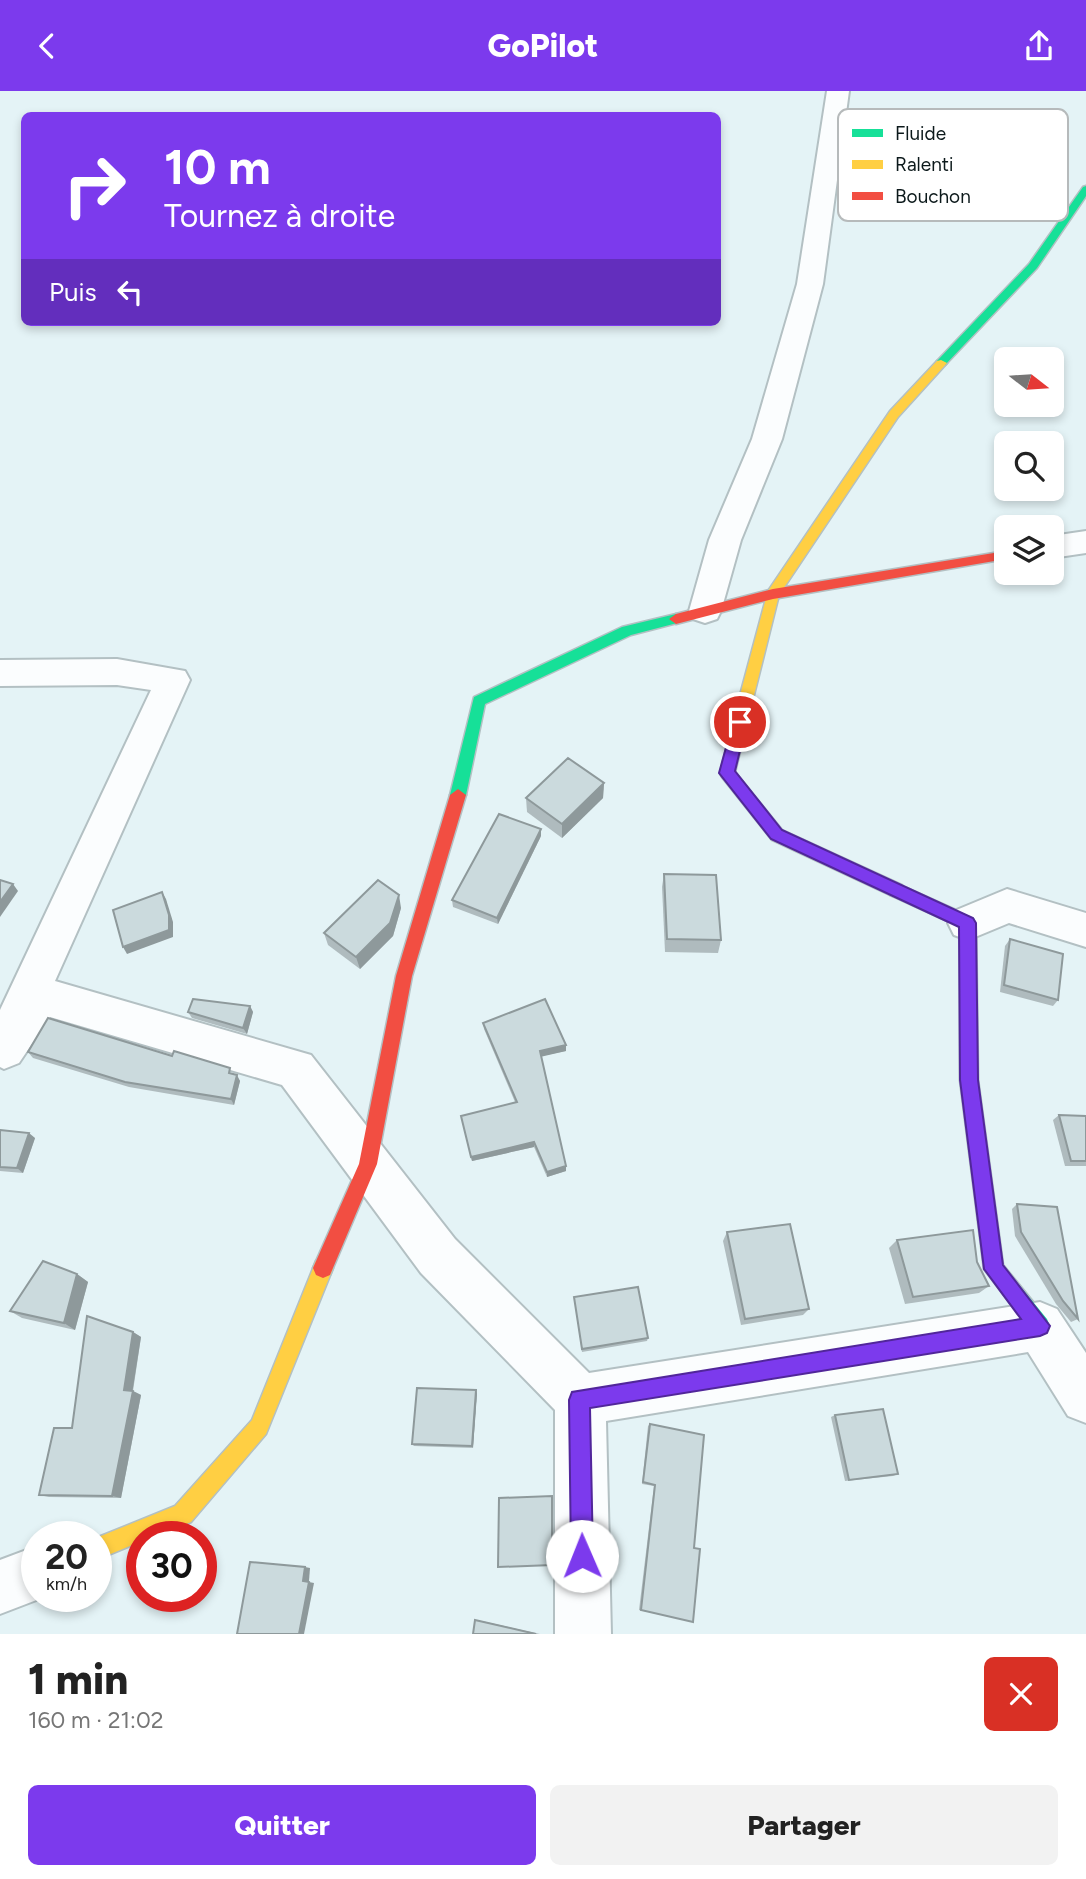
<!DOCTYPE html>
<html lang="fr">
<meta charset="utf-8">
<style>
body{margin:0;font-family:Figtree,sans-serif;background:#f2f2f2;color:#222;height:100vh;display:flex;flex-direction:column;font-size:26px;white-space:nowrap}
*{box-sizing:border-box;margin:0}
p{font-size:23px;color:#767676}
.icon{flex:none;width:38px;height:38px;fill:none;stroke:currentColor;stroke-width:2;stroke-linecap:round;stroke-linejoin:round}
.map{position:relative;height:1543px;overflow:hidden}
.details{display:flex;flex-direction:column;background:#fff;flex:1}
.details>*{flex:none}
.banner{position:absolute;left:21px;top:21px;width:700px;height:214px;border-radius:10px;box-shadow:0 4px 10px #0003;background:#7c3aed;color:#fff;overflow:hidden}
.needle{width:46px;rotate:107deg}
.controls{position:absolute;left:994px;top:256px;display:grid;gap:14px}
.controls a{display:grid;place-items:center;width:70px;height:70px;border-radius:10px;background:#fff;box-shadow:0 4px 10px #0003;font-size:35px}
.speed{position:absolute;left:21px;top:1430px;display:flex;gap:14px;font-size:35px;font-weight:700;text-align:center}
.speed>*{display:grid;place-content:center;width:91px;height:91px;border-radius:50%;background:#fff;box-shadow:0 4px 10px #0003;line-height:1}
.speed small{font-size:18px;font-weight:400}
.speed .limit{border:10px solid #d22;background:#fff;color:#111}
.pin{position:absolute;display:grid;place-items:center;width:60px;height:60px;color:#fff;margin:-30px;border:4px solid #fff;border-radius:50%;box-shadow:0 2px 7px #0007}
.me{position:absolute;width:77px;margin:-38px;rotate:359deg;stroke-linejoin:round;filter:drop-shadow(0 0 5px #0008)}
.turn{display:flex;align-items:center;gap:24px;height:147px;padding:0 28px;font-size:32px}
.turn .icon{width:91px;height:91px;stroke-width:2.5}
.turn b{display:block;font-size:49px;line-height:60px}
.then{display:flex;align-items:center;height:66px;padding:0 28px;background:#0003;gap:14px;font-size:26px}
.round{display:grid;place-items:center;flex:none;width:74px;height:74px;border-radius:10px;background:#f2f2f2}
.headline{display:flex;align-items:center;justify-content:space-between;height:119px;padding:0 28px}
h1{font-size:42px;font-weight:800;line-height:52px}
.action{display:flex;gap:14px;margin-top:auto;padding:14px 28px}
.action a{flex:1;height:80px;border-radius:10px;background:#7c3aed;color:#fff;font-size:28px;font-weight:800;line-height:80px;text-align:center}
.action a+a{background:#f2f2f2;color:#222}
header{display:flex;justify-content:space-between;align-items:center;height:91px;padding:0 28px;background:#7c3aed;color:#fff;font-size:32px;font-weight:800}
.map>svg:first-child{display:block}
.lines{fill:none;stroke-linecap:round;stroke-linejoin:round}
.street-casing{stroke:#b3c0c3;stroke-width:4}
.fast-casing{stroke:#b3c0c3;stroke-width:3}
.slow-casing{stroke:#b3c0c3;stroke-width:3}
.jam-casing{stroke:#b3c0c3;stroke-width:3}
.street{fill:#fbfdfe;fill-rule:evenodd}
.fast{fill:#16e098;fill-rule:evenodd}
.slow{fill:#ffcf43;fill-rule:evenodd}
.jam{fill:#f24e42;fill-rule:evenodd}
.wall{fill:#afbbbe}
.shaded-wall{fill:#8e999b}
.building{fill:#cbdadd;stroke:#8e999b;stroke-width:2}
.route{fill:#7c3aed;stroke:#51269a;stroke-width:2}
.key{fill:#fff;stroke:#b6babb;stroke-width:2}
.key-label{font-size:19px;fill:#0c191b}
</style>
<header><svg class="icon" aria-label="back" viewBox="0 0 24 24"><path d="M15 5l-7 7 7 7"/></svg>GoPilot<svg class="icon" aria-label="share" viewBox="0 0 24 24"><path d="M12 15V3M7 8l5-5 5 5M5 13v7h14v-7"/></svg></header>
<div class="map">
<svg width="1086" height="1543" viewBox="0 0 1086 1543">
<rect width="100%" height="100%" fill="#e4f3f6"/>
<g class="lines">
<g class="street-casing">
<g id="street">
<path d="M 827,0 L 849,0 L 823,193 L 782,348 L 741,449 L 721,520 L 717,528 L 705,532 L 693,528 L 689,520 L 709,449 L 752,348 L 797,193 Z"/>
<path d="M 1086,440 L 1086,462 L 1052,467 L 1052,445 Z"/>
<path d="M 117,568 L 185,580 L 190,589 L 55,890 L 311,964 L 455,1148 L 589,1282 L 1040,1211 L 1057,1218 L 1086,1262 L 1086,1332 L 1068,1325 L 1028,1261 L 606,1330 L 611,1543 L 555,1543 L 555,1319 L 421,1182 L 282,994 L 50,926 L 19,972 L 4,978 L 0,976 L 0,919 L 151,599 L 117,594 L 0,595 L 0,569 Z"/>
<path d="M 1007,798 L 1086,822 L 1086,856 L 1009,832 L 968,849 L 954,844 L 948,832 L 954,820 Z"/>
<path d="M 37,1455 L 37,1505 L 47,1505 L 0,1523 L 0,1469 Z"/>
</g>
</g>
<g class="fast-casing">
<g id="fast">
<path d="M 1086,95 L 1086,105 L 1037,177 L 945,274 L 937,274 L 937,270 L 1029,173 L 1083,96 Z"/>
<path d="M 676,523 L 683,528 L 681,531 L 631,544 L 485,613 L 466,704 L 458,710 L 453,708 L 450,704 L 474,606 L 622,536 Z"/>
<path d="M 896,792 L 974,827 L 976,832 L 978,989 L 1003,1174 L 1047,1228 L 1050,1235 L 1047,1242 L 1040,1245 L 1033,1242 L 984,1178 L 960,989 L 960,836 L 890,804 L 888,799 L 890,794 Z"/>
</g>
</g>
<g class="slow-casing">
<g id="slow">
<path d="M 941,269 L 947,272 L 898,326 L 779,504 L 753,608 L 746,613 L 741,612 L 739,608 L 768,500 L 890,320 L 937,270 Z"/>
<path d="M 323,1167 L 330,1170 L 333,1177 L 266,1343 L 191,1431 L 154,1446 L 142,1446 L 142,1450 L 96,1469 L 96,1447 L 175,1415 L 252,1329 L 316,1170 Z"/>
</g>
</g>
<g class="jam-casing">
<g id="jam">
<path d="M 1006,460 L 1006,468 L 773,508 L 676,533 L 669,528 L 676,523 L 773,498 Z"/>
<path d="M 746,603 L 753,608 L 735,681 L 782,739 L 902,794 L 904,799 L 902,804 L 896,806 L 890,804 L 772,749 L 722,686 L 720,682 L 739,608 Z"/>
<path d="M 458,698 L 466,704 L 412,885 L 377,1073 L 330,1184 L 323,1187 L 316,1184 L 313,1177 L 359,1073 L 396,885 L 450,704 Z"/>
</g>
</g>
<use href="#street" class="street"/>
<use href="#fast" class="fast"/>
<use href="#slow" class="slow"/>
<use href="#jam" class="jam"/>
</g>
<g class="wall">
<path d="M 604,692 L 603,707 L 562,747 L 527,721 L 526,707 Z"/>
<path d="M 541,745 L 498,833 L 453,816 L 452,809 Z"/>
<path d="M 664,783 L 721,849 L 718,862 L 665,861 L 662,796 Z"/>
<path d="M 401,817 L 393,845 L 360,878 L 328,854 L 324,842 Z"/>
<path d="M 1010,848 L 1058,909 L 1053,915 L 1000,901 L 1005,855 Z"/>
<path d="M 250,915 L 253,921 L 247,943 L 192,927 L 188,921 Z"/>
<path d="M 483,932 L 566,960 L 541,965 L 566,1075 L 566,1080 L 547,1086 L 534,1056 L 472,1070 L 462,1030 L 515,1011 L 484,938 Z"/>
<path d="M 28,961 L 234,983 L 240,990 L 234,1014 L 129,996 L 33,967 Z"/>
<path d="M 1059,1024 L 1086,1025 L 1086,1075 L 1065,1075 L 1053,1029 Z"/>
<path d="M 0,1039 L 35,1047 L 23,1082 L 0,1080 Z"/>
<path d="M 1017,1113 L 1078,1228 L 1071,1231 L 1056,1213 L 1015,1145 L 1012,1118 Z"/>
<path d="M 727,1141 L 809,1218 L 803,1224 L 741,1234 L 723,1150 Z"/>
<path d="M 897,1149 L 977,1171 L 989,1195 L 979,1202 L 905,1213 L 889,1157 Z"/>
<path d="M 77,1183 L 88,1191 L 75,1239 L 22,1227 L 10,1220 Z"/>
<path d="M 574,1206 L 648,1247 L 647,1250 L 582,1261 Z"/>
<path d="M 133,1241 L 141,1246 L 133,1300 L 141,1304 L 121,1407 L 49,1406 L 39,1404 L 72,1337 Z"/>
<path d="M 477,1302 L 473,1357 L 414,1355 L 412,1353 Z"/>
<path d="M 835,1324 L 898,1383 L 893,1385 L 845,1390 L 831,1326 Z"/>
<path d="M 650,1333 L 694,1457 L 693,1531 L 639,1519 L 654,1395 L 642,1393 L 648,1335 Z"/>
<path d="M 475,1529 L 477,1529 L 540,1543 L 473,1543 Z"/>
</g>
<g class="shaded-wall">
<path d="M 604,692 L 603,707 L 562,747 L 562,733 Z"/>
<path d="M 541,738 L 541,745 L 498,833 L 497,827 Z"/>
<path d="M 13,793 L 18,800 L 0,826 L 0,811 Z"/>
<path d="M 162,801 L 166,808 L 173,831 L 173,846 L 127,863 L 123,856 Z"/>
<path d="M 399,804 L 401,817 L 393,845 L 360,878 L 356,866 Z"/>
<path d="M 250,915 L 253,921 L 247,943 L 243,937 Z"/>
<path d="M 566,954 L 566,960 L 540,966 L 540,960 Z"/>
<path d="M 237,984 L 240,990 L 234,1014 L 231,1008 Z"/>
<path d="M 29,1042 L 35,1047 L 23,1082 L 17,1077 Z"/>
<path d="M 534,1051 L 534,1056 L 472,1070 L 471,1066 Z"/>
<path d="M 566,1075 L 566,1080 L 547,1086 L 547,1081 Z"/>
<path d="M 77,1183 L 88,1191 L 75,1239 L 64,1232 Z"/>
<path d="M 133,1241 L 141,1246 L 132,1303 L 124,1299 Z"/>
<path d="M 476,1299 L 477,1302 L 473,1357 L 472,1355 Z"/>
<path d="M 133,1300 L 141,1304 L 121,1407 L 112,1405 Z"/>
<path d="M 305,1476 L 310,1477 L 309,1490 L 303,1490 Z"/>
<path d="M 309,1491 L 314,1492 L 304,1543 L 299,1543 Z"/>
</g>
<g class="building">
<path d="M 568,667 L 604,692 L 562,733 L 526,707 Z"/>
<path d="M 499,723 L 541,738 L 497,827 L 452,809 Z"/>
<path d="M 664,783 L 716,784 L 721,849 L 667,848 Z"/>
<path d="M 0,789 L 13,793 L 0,811 Z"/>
<path d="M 378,789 L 399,804 L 390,832 L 356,866 L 324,842 Z"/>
<path d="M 162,801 L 169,824 L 169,839 L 123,856 L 113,819 Z"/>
<path d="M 1010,848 L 1063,863 L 1058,909 L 1004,894 Z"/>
<path d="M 193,908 L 250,915 L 243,937 L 188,921 Z"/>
<path d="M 545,908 L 566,954 L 540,960 L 566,1075 L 547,1081 L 534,1051 L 471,1066 L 461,1025 L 517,1011 L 483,932 Z"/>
<path d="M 48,927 L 172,965 L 174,960 L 230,977 L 229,982 L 237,984 L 231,1008 L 125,991 L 28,961 Z"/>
<path d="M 1059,1024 L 1086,1025 L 1086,1070 L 1071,1070 Z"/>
<path d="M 0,1039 L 29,1042 L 17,1077 L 0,1076 Z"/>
<path d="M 1017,1113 L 1057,1116 L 1078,1228 L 1063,1210 L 1021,1141 Z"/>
<path d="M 790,1133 L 809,1218 L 745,1228 L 727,1141 Z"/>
<path d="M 973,1139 L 977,1171 L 989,1195 L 913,1206 L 897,1149 Z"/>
<path d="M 43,1170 L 77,1183 L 64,1232 L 10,1220 Z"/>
<path d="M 638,1196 L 648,1247 L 582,1258 L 574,1206 Z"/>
<path d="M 87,1225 L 133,1241 L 124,1299 L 133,1300 L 112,1405 L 39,1404 L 54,1337 L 72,1337 Z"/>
<path d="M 417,1297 L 476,1299 L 472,1355 L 412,1353 Z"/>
<path d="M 883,1318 L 898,1383 L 849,1389 L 835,1324 Z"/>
<path d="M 650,1333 L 704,1344 L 694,1457 L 700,1458 L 693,1531 L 641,1519 L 655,1394 L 643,1391 Z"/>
<path d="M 552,1405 L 552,1474 L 498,1476 L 499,1407 Z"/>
<path d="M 250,1471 L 305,1476 L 303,1490 L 309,1491 L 299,1543 L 237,1543 Z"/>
<path d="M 475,1529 L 536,1543 L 473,1543 Z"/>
</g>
<path class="route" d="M 740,625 L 747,631 L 735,680 L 782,739 L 973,827 L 976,832 L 978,989 L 1003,1174 L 1050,1235 L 1047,1242 L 1040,1245 L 590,1317 L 593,1465 L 590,1473 L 582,1476 L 574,1473 L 571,1465 L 569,1309 L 572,1301 L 1021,1228 L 984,1178 L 960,989 L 959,836 L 771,748 L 719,682 L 733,631 Z"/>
<rect x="838" y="18" width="230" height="112" rx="10" class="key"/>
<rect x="852" y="38" width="31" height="8" fill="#16e098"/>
<rect x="852" y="69" width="31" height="9" fill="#ffcf43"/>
<rect x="852" y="101" width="31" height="8" fill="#f24e42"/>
<g class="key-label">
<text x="895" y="49">Fluide</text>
<text x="895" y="80">Ralenti</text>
<text x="895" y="112">Bouchon</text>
</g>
</svg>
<div class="controls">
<a><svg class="needle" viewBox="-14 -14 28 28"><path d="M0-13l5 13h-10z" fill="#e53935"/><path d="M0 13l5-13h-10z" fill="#767676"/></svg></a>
<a><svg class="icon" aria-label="search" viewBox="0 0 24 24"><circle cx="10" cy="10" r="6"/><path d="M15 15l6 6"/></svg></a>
<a><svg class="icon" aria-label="layers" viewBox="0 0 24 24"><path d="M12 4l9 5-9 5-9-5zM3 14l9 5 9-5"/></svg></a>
</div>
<div class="speed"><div>20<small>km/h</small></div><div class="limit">30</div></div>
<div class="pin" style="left:740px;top:631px;background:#d93025"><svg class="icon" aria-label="arrive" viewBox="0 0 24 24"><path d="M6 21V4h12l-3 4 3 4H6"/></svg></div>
<svg class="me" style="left:582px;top:1465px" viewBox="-20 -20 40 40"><circle r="19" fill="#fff"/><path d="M0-13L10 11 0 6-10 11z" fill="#7c3aed"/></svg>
<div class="banner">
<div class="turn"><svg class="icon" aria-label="right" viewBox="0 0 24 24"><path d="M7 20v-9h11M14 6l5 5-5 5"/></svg><div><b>10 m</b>Tournez à droite</div></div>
<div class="then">Puis<svg class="icon" aria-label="left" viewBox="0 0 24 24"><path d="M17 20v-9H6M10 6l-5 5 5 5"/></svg></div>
</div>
</div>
<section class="details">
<div class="headline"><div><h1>1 min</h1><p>160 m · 21:02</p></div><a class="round" style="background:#d93025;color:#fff"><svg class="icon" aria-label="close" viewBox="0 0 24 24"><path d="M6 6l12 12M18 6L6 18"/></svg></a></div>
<div class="action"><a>Quitter</a><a>Partager</a></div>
</section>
